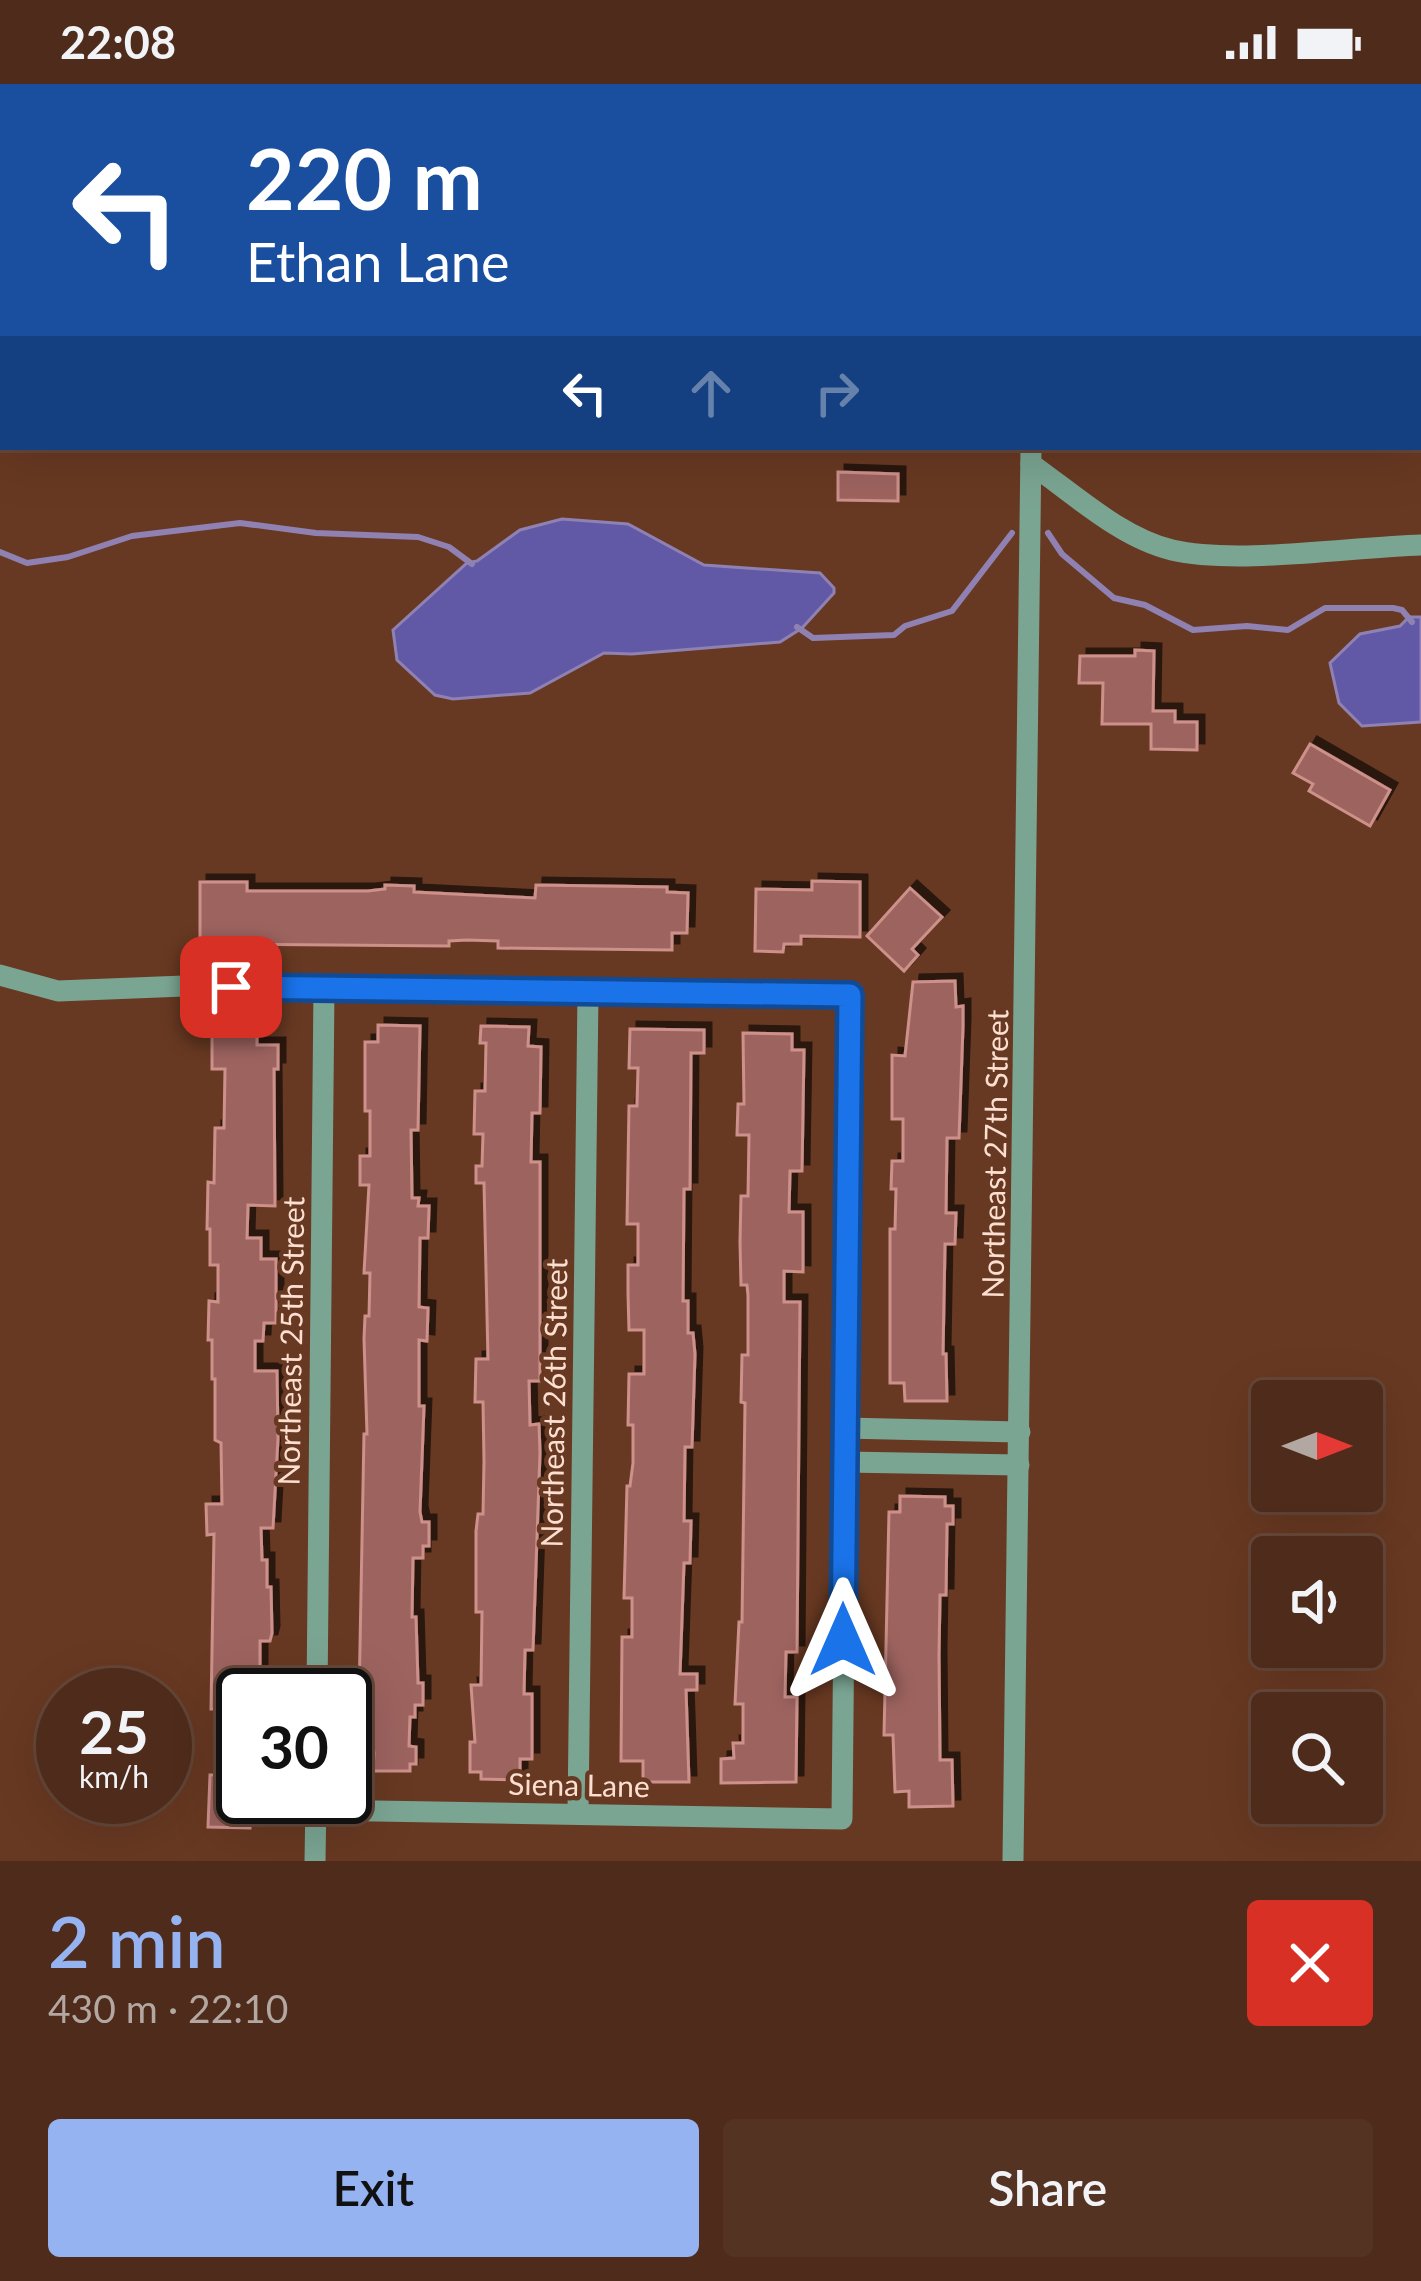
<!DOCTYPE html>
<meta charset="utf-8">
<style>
body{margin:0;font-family:Lato,sans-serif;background:#553323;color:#f1f3f6;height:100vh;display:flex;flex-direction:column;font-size:45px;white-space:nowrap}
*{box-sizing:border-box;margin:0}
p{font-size:39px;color:#b3a7a2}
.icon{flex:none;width:66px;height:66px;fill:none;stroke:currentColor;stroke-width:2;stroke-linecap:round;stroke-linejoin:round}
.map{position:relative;height:1777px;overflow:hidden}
.side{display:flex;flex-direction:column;background:#4e2b1a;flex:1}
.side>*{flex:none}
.top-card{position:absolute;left:0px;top:0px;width:1422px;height:366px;box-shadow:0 12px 48px #0002,0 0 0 3px #654739;background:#1a4fa0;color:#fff;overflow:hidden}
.needle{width:78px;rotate:90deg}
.buttons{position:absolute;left:1251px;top:1296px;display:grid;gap:24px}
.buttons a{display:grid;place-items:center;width:132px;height:132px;border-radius:12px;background:#4e2b1a;box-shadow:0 12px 48px #0002,0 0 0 3px #654739;font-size:60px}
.speed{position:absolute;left:36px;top:1584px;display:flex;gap:24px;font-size:60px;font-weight:700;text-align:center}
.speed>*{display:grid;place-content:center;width:156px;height:156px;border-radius:50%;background:#4e2b1a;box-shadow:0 12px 48px #0002,0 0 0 3px #654739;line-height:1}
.speed small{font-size:30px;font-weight:400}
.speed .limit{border:6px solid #111;border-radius:18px;background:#fff;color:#111}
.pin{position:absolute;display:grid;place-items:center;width:102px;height:102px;color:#fff;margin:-51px;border-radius:24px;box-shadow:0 6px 18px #0006}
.me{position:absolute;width:132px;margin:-66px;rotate:0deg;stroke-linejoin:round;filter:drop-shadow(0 0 9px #0008)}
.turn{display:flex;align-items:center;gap:42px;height:252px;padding:0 48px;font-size:54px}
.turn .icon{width:156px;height:156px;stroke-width:2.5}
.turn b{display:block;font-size:84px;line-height:102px}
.lanes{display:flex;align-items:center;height:114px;padding:0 48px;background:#0003;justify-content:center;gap:60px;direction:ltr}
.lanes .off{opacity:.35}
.round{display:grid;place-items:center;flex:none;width:126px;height:126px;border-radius:12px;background:#553323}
.overview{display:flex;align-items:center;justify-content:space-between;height:204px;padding:0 48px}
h1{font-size:72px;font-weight:600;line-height:90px;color:#95b2f1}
.cta{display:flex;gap:24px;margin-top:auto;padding:24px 48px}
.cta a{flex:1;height:138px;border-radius:12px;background:#95b2f1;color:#111;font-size:48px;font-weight:600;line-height:138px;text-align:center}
.cta a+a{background:#553323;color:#f1f3f6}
.status{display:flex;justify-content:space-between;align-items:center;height:84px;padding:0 60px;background:#4e2b1a;direction:ltr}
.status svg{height:33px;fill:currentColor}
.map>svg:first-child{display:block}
.water{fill:#6159a6;stroke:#9081b3;stroke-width:3}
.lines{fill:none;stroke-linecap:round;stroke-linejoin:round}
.stream{stroke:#9081b3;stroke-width:6}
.building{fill:#9d645e;stroke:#cd908a;stroke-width:3;filter:url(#shadow)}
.minor{stroke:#7ba593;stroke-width:21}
.route-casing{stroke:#114b97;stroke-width:30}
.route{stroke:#1a73e8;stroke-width:21}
.labels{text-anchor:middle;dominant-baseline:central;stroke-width:9;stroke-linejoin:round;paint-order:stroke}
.street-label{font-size:30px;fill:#fcdfd1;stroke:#683922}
</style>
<div class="status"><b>22:08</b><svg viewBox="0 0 49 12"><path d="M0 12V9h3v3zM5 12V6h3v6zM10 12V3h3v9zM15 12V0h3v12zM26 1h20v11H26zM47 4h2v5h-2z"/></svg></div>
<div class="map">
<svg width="1421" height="1777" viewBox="0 0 1421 1777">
<defs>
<filter id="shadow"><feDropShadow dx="7" dy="-7" stdDeviation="0" flood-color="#0009"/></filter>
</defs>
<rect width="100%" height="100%" fill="#683922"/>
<g class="water">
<path d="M 562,435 L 628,440 L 704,481 L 820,489 L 834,504 L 834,509 L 802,544 L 780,558 L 632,570 L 604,569 L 530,609 L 453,615 L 435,611 L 397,576 L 393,546 L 467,479 L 477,477 L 520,446 Z"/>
<path d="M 1409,533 L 1421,533 L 1421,638 L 1362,642 L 1339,619 L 1330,579 L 1360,550 L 1400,542 Z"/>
</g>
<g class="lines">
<g class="stream">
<path d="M 1048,449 L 1062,470 L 1114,514 L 1145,521 L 1193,546 L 1247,542 L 1288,546 L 1325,524 L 1393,524 L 1402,526 L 1412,538"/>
<path d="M 0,468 L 27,479 L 68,473 L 132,452 L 240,439 L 316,449 L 418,453 L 449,463 L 472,480"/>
<path d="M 797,543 L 813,554 L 894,551 L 905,542 L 952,527 L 1012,449"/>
</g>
</g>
<g class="building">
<path d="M 838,388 L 898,390 L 898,417 L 838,416 Z"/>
<path d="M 1135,566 L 1154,567 L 1153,627 L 1175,627 L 1175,638 L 1197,638 L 1197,666 L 1151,665 L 1151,640 L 1102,640 L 1103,599 L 1079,599 L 1080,572 L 1135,572 Z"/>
<path d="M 1310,660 L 1390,706 L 1370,742 L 1309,707 L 1313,700 L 1293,689 Z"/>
<path d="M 812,797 L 860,798 L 860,853 L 801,852 L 801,860 L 784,860 L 783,868 L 755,867 L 756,805 L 812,806 Z"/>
<path d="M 200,798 L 247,798 L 247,807 L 368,807 L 385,805 L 385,801 L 414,802 L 414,808 L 535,814 L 536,801 L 667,803 L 667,808 L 688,809 L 687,849 L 672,849 L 672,866 L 498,864 L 498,857 L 467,856 L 449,857 L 449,862 L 200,860 Z"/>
<path d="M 910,804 L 942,833 L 912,865 L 918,871 L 904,887 L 867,852 Z"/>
<path d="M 955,897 L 956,923 L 963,922 L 963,942 L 959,1054 L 947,1054 L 946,1129 L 956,1129 L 955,1160 L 945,1160 L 943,1270 L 946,1270 L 947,1317 L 905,1317 L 904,1299 L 890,1299 L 890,1145 L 895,1145 L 896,1105 L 891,1105 L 892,1077 L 903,1077 L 903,1035 L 892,1035 L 892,971 L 905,972 L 913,898 Z"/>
<path d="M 222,939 L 257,939 L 257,961 L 278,961 L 278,985 L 274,985 L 275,1122 L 248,1121 L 247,1154 L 261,1154 L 261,1175 L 276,1175 L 276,1239 L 264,1239 L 263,1257 L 255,1257 L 255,1287 L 277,1287 L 278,1355 L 273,1444 L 261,1444 L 262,1476 L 267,1476 L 267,1503 L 271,1503 L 272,1549 L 270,1557 L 260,1557 L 260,1596 L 269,1596 L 268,1611 L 243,1611 L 243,1713 L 251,1713 L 250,1744 L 208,1743 L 210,1691 L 217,1691 L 217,1625 L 211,1625 L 214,1450 L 207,1451 L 206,1420 L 222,1420 L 221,1359 L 215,1356 L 215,1295 L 212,1295 L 212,1256 L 208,1256 L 209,1217 L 218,1218 L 218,1181 L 210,1181 L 210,1145 L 207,1145 L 208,1098 L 214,1099 L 215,1044 L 224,1044 L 225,985 L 212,985 L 212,948 L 222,948 Z"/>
<path d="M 378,941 L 420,942 L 418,1046 L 411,1046 L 412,1114 L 419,1114 L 418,1122 L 429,1122 L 428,1154 L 420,1154 L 419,1223 L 428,1224 L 427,1257 L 419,1256 L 419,1322 L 424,1322 L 420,1428 L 422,1438 L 429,1438 L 429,1462 L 423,1462 L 423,1474 L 413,1474 L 412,1533 L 416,1533 L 418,1599 L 423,1599 L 423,1621 L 415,1621 L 415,1633 L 410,1633 L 409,1662 L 416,1663 L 416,1680 L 410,1680 L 410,1687 L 373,1687 L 374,1669 L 358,1669 L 364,1350 L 367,1350 L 364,1255 L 365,1232 L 369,1232 L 370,1189 L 364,1189 L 369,1101 L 360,1101 L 360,1072 L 370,1072 L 370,1027 L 365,1027 L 365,958 L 378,958 Z"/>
<path d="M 481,942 L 529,943 L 528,962 L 541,963 L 540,1029 L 532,1029 L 531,1078 L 540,1078 L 540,1297 L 529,1297 L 530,1341 L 539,1340 L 540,1369 L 533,1566 L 525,1566 L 524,1610 L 532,1610 L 532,1675 L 520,1675 L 520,1696 L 481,1695 L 481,1688 L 470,1688 L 470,1658 L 475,1658 L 471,1601 L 481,1601 L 482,1528 L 476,1528 L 476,1447 L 478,1430 L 483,1430 L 484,1377 L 483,1318 L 475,1318 L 476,1275 L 488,1275 L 484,1099 L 476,1099 L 476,1082 L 482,1082 L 483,1050 L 474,1050 L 475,1007 L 485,1007 L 486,959 L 480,959 Z"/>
<path d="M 630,945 L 704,946 L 704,969 L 691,969 L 690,1105 L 684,1105 L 683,1217 L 688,1217 L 688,1249 L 693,1249 L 695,1270 L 692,1363 L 685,1363 L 684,1437 L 691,1437 L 690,1479 L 684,1479 L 680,1590 L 697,1590 L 697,1606 L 686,1606 L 689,1698 L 643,1698 L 643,1677 L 621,1677 L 622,1553 L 632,1553 L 632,1514 L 624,1514 L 627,1402 L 630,1402 L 633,1379 L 633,1341 L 628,1341 L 629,1290 L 644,1290 L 644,1246 L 629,1246 L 628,1209 L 628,1181 L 638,1181 L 638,1140 L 627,1140 L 629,1022 L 637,1022 L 638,984 L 629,984 Z"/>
<path d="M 743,949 L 792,950 L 792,966 L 804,966 L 802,1087 L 790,1087 L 789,1128 L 803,1128 L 803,1188 L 784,1187 L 784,1218 L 800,1218 L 797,1568 L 786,1568 L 785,1613 L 797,1613 L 796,1698 L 721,1699 L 721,1675 L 734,1674 L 733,1659 L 743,1659 L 743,1620 L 735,1620 L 739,1538 L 742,1538 L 745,1319 L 741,1318 L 742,1271 L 748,1271 L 748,1211 L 747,1201 L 741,1201 L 740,1158 L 741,1112 L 748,1112 L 749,1051 L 737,1051 L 738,1020 L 744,1020 Z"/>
<path d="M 900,1412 L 945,1413 L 945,1422 L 953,1422 L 953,1440 L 947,1440 L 946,1511 L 940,1511 L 939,1571 L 940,1676 L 952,1676 L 953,1722 L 909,1723 L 909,1707 L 895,1708 L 893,1651 L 884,1651 L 889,1428 L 900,1428 Z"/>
</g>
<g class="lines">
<g class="minor">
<path d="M 655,3 L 655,0"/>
<path d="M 1035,3 L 1035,0"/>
<path d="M 1419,172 L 1421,172"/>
<path d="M 0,242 L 3,244"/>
<path d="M 1031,380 C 1074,410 1121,454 1172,466 C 1237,481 1351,463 1421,461"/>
<path d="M 0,891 L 58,907 L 184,902 L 850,911 L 842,1735 L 316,1726"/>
<path d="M 845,1344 L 1020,1348"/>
<path d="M 845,1378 L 1019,1381"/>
<path d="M 317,1611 L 324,904"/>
<path d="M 578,1730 L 588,908"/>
<path d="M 315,1777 L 316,1714"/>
<path d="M 1013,1777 L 1031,363"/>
</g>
</g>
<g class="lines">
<g class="route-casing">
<path id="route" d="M 231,903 L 850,911 L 843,1556"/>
</g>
<use href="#route" class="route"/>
</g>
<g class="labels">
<g class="street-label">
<text transform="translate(994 1070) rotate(-89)">Northeast 27th Street</text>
<text transform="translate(290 1257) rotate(-89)">Northeast 25th Street</text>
<text transform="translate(553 1319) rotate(-89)">Northeast 26th Street</text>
<text transform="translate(579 1700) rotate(1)">Siena Lane</text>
</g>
</g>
</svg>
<div class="buttons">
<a><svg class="needle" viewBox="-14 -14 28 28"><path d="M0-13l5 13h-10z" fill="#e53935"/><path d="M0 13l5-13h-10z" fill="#b3a7a2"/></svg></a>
<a><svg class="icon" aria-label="sound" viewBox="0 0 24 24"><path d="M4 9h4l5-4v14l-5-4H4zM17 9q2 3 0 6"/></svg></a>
<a><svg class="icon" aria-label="search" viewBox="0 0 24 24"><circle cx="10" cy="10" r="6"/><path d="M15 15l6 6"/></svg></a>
</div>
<div class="speed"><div>25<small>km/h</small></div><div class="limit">30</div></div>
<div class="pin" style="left:231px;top:903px;background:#d93025"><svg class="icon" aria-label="arrive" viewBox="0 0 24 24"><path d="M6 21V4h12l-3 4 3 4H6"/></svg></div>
<svg class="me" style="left:843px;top:1556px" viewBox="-20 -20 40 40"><path d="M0-17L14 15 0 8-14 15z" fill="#1a73e8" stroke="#fff" stroke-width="4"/></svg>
<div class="top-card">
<div class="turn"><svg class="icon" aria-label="left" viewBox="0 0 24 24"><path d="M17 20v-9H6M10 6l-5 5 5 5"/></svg><div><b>220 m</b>Ethan Lane</div></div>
<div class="lanes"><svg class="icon" aria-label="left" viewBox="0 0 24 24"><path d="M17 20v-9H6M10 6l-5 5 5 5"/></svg><svg class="icon off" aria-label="ahead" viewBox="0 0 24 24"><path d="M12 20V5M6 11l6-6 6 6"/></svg><svg class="icon off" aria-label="right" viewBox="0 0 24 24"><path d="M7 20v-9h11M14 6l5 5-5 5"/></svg></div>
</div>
</div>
<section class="side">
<div class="overview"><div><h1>2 min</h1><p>430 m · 22:10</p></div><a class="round" style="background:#d93025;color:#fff"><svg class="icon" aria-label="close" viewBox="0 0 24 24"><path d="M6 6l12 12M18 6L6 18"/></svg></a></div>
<div class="cta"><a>Exit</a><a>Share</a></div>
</section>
